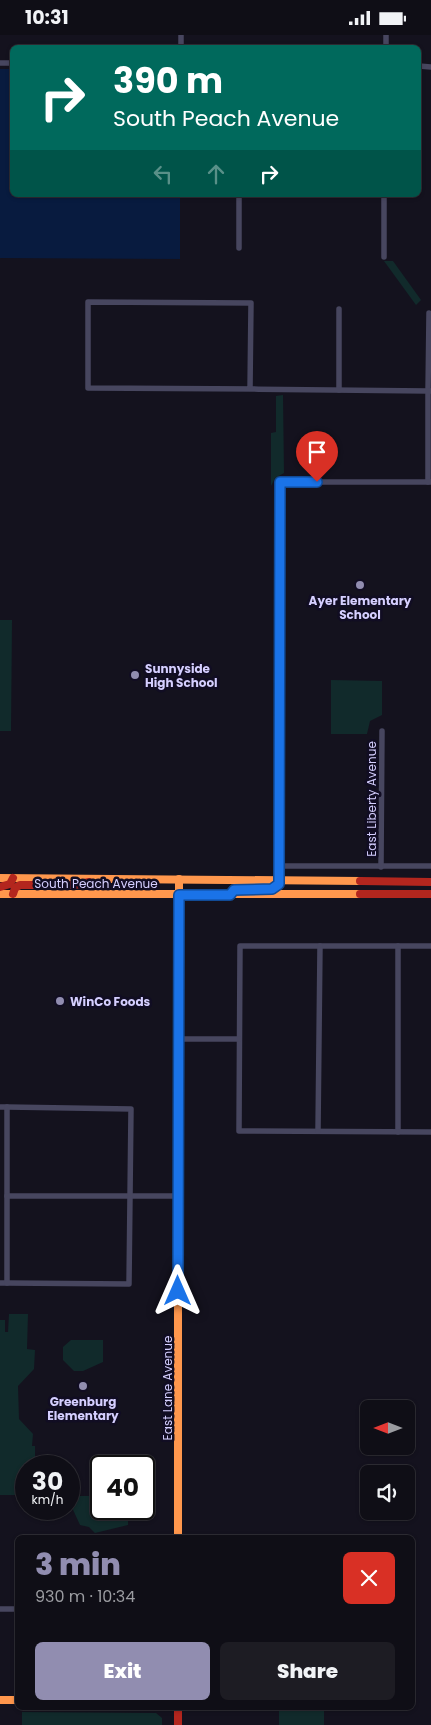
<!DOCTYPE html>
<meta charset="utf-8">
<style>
body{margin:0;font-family:Poppins,sans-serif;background:#1d1c23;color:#f1f3f6;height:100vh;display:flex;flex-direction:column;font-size:19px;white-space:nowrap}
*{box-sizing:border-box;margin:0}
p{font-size:16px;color:#9b9ca1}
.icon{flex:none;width:28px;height:28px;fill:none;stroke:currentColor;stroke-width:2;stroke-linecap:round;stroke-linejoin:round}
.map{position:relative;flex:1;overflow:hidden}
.panel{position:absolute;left:15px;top:1500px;width:400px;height:175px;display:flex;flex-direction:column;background:#0f0e16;border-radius:8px;box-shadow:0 1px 4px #0004,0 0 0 1px #2f2e35}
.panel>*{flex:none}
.top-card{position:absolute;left:10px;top:10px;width:411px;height:152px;border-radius:8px;box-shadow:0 1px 4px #0004,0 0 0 1px #2f2e35;background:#00695c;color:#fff;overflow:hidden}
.needle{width:32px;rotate:270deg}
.buttons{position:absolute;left:360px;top:1365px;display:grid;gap:10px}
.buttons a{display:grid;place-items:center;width:55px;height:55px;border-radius:8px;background:#0f0e16;box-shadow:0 1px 4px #0004,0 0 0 1px #2f2e35;font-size:25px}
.speed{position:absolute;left:15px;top:1420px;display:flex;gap:10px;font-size:25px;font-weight:700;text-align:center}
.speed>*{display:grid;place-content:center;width:65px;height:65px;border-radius:50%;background:#0f0e16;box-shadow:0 1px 4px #0004,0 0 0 1px #2f2e35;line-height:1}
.speed small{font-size:12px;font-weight:400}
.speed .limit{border:2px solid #111;border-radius:8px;background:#fff;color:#111}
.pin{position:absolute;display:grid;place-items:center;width:42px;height:42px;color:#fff;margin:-51px -21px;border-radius:50% 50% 50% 0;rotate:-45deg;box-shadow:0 0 5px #0007}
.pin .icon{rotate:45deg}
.me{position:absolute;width:55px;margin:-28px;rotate:0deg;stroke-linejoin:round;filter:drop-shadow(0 0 4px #0008)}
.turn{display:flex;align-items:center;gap:18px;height:105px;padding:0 20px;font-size:22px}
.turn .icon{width:65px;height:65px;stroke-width:2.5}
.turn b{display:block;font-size:35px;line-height:42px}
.lanes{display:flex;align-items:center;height:48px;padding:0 20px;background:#0003;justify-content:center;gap:25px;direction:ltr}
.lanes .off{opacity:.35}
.round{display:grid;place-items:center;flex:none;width:52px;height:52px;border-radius:8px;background:#1d1c23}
.headline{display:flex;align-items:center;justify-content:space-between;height:85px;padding:0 20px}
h1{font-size:30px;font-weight:800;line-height:38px;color:#918db0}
.action{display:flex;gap:10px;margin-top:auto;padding:10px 20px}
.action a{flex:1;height:58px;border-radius:8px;background:#918db0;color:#fff;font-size:20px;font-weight:800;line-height:58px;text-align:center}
.action a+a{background:#1d1c23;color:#f1f3f6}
.status{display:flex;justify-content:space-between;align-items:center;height:35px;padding:0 25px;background:#0f0e16;direction:ltr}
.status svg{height:14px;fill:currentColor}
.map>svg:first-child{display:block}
.green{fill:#112a2b}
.water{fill:#081b3f}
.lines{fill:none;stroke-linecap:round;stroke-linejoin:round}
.street{stroke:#47465f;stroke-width:5.5}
.slow{stroke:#ff974d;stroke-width:8}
.jam{stroke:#b3261e;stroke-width:8}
.route-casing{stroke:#114b97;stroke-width:12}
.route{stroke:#1a73e8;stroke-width:9}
.poi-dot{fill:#918db0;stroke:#110d23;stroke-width:2}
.labels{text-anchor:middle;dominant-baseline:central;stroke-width:5;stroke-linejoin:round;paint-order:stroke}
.poi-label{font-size:12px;font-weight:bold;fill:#d5cfff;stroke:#110d23}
.street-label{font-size:12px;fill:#d5cfff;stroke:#110d23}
</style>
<div class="status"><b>10:31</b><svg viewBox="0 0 49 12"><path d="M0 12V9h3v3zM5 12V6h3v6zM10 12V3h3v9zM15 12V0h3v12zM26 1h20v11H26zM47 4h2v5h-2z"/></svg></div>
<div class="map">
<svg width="431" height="1690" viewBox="0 0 431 1690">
<rect width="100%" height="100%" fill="#14121e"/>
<g class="green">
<path d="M 393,226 L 421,265 L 416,270 L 384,226 Z"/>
<path d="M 283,360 L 284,438 L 275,443 L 271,451 L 271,398 L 276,397 L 276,361 Z"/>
<path d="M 0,585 L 12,585 L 11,696 L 0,696 Z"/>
<path d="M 331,645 L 382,646 L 382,680 L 370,686 L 367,699 L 331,699 Z"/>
<path d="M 9,1279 L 28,1279 L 27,1314 L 35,1315 L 34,1334 L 18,1351 L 19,1384 L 33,1399 L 32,1411 L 35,1411 L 35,1431 L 26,1433 L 25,1460 L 0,1460 L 0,1285 L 5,1285 L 5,1297 L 8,1297 Z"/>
<path d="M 71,1305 L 103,1305 L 103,1327 L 83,1336 L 74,1336 L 63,1325 L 63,1312 Z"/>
<path d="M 69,1461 L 101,1461 L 101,1474 L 128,1474 L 128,1490 L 95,1498 L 89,1492 L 80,1490 L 69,1466 Z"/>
<rect x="279" y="1673" width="45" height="17"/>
<path d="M 22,1677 L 156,1678 L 162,1683 L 162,1690 L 22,1690 Z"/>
</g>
<path class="water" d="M 0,34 L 12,34 L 12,160 L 180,160 L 180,224 L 0,223 Z"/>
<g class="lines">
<g class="street">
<path d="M 181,12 L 181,0"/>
<path d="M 386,12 L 386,0"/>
<path d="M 0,28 L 12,28"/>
<path d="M 419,31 L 431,32"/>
<path d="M 239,160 L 239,213"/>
<path d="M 384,222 L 384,160"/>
<path d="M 339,274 L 339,355"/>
<path d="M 429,278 L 428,356 L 431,356"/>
<path d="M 250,354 L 251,268 L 88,267 L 88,353 C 201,354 315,354 428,356 L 428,447"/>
<path d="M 279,831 L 431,831"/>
<path d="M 381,832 L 382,696"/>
<path d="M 279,845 L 280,447 L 431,447"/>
<path d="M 398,911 L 398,1097"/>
<path d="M 431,911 L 240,911 L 239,1096 L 431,1097"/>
<path d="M 179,1004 L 239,1004"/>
<path d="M 0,1072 L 7,1072 L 7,1161 L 178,1161"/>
<path d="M 318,1096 L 320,911"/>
<path d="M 0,1248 L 7,1248 L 7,1161"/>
<path d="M 7,1248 L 129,1249 L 131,1074 L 7,1072"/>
<path d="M 0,1574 L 18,1574"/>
</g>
<g class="slow">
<path d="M 0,843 L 360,846"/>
<path d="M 258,855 L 275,853 L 279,845"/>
<path d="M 0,859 L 360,859"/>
<path d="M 179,972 L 179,844"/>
<path d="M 178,1502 L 178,1207"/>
<path d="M 0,1665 L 18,1665"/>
</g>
<g class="jam">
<path d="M 360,846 L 431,847"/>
<path d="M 0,852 L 10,849 L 13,843"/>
<path d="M 13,859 L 15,853 L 20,850 L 75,850 L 89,847"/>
<path d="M 360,859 L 431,859"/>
<path d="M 178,1207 L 179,972"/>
<path d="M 178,1672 L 178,1690"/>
</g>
</g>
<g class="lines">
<g class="route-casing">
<path id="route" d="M 178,1256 L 179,860 L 230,860 L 234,855 L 272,854 L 279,849 L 280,447 L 317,447"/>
</g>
<use href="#route" class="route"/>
</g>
<g class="poi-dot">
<circle cx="360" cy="550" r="5"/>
<circle cx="135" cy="640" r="5"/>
<circle cx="60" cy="966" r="5"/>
<circle cx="83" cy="1351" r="5"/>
</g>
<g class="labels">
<g class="poi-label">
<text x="360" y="565">Ayer Elementary<tspan x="360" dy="14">School</tspan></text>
<text x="145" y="633" text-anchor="start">Sunnyside<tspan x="145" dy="14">High School</tspan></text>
<text x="70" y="966" text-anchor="start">WinCo Foods</text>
<text x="83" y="1366">Greenburg<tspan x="83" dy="14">Elementary</tspan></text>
</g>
<g class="street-label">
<text transform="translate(371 764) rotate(-90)">East Liberty Avenue</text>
<text x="96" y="848">South Peach Avenue</text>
<text transform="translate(167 1353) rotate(-90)">East Lane Avenue</text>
</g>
</g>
</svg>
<div class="buttons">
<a><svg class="needle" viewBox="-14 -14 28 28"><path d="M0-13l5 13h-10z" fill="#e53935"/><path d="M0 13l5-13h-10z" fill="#9b9ca1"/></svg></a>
<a><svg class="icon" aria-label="sound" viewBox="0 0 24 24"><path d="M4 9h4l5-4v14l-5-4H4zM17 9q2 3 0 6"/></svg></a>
</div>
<div class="speed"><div>30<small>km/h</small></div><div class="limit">40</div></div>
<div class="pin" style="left:317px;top:447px;background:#d93025"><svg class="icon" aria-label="arrive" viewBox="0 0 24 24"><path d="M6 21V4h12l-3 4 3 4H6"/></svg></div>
<svg class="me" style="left:178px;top:1256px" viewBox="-20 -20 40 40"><path d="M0-17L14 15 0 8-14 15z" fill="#1a73e8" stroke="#fff" stroke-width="4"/></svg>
<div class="top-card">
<div class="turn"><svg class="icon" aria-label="right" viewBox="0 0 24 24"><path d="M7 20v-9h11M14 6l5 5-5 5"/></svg><div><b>390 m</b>South Peach Avenue</div></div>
<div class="lanes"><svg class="icon off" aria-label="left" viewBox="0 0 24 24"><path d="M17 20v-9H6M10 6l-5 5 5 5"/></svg><svg class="icon off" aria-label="ahead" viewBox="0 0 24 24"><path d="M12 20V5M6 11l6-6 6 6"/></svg><svg class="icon" aria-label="right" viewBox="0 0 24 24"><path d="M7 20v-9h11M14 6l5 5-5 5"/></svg></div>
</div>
<section class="panel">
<div class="headline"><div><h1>3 min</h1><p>930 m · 10:34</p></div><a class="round" style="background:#d93025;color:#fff"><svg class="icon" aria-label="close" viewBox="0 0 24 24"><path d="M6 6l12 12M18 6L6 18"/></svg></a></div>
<div class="action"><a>Exit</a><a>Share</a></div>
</section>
</div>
